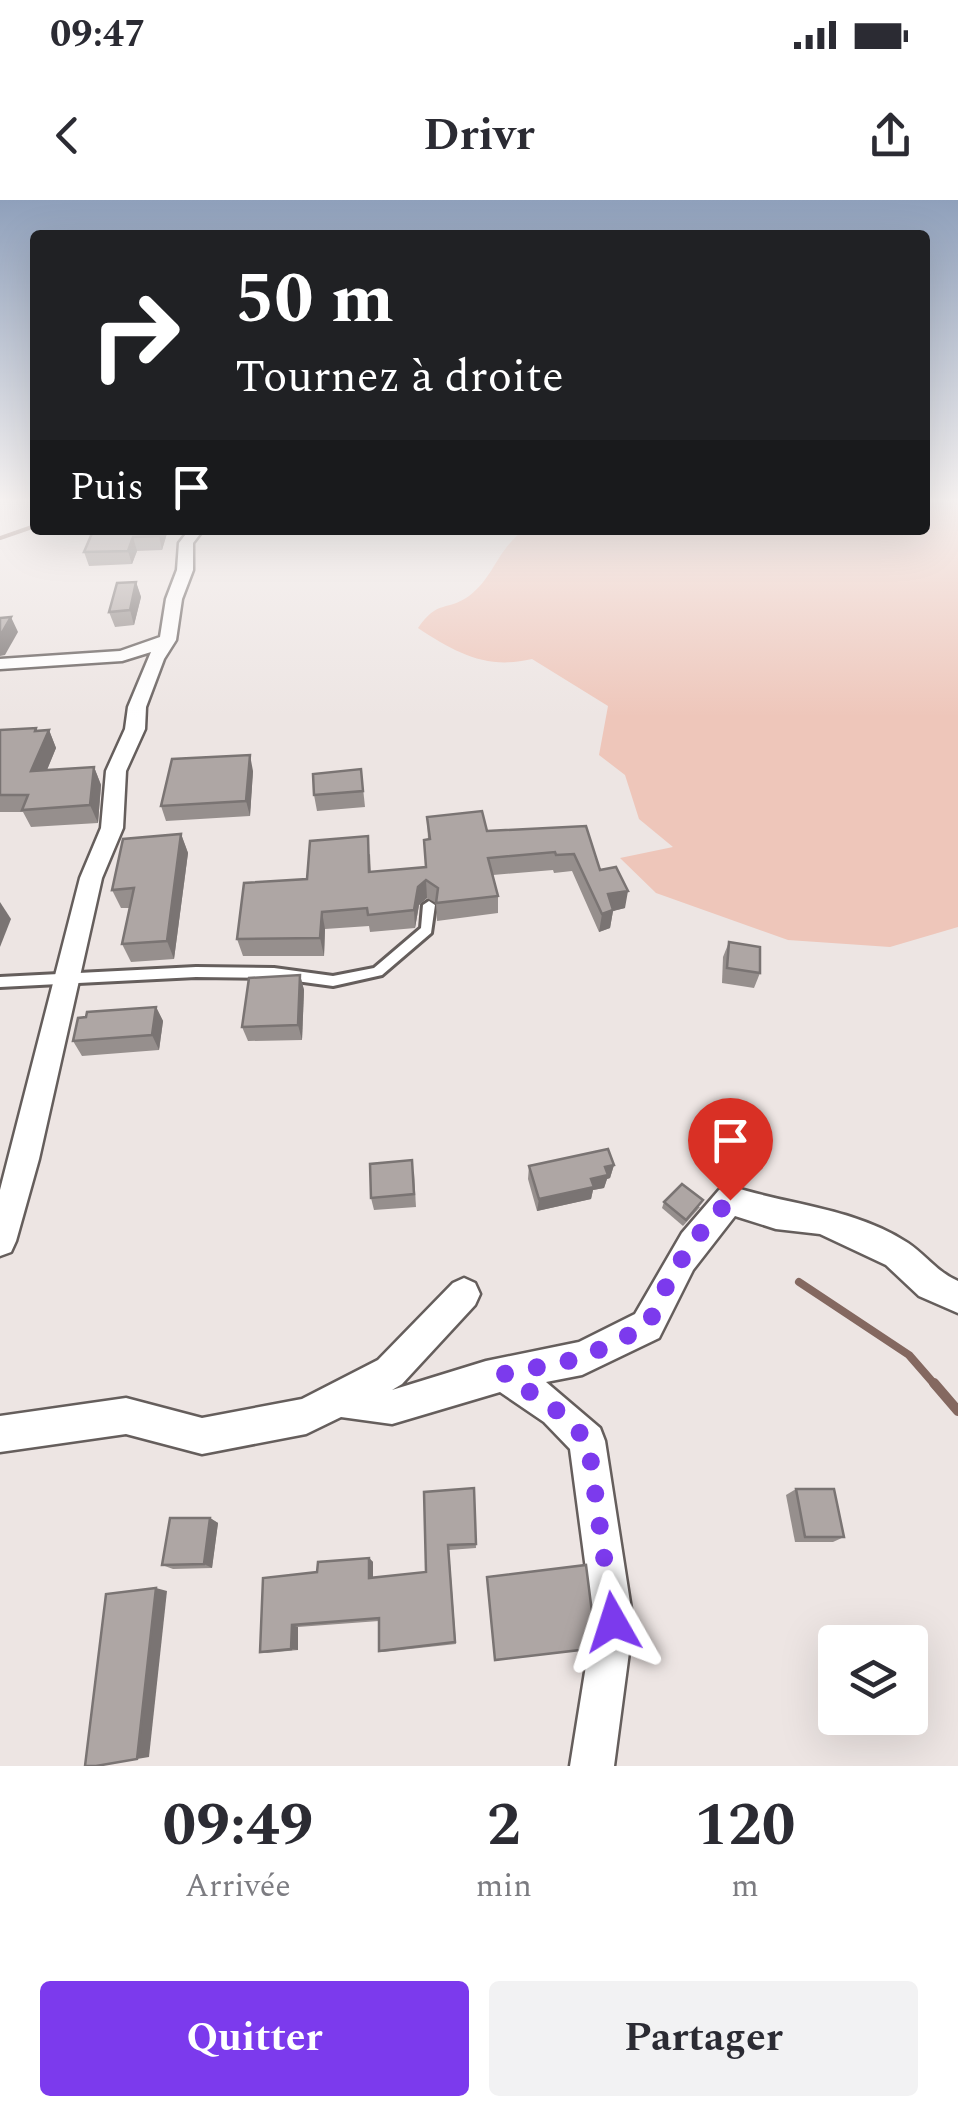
<!DOCTYPE html>
<html lang="fr">
<meta charset="utf-8">
<style>
body{margin:0;font-family:Spectral,serif;background:#f2f2f3;color:#2b2b33;height:100vh;display:flex;flex-direction:column;font-size:38px;white-space:nowrap}
*{box-sizing:border-box;margin:0}
p{font-size:32px;color:#7c7c81}
.icon{flex:none;width:55px;height:55px;fill:none;stroke:currentColor;stroke-width:2;stroke-linecap:round;stroke-linejoin:round}
.map{position:relative;height:1566px;overflow:hidden}
.panel{display:flex;flex-direction:column;background:#fff;flex:1}
.panel>*{flex:none}
.guide{position:absolute;left:30px;top:30px;width:900px;height:305px;border-radius:10px;box-shadow:0 10px 40px #0002;background:#202124;color:#fff;overflow:hidden}
.fabs{position:absolute;left:818px;top:1425px;display:grid;gap:20px}
.fabs a{display:grid;place-items:center;width:110px;height:110px;border-radius:10px;background:#fff;box-shadow:0 10px 40px #0002;font-size:50px}
.pin{position:absolute;display:grid;place-items:center;width:85px;height:85px;color:#fff;margin:-102px -42px;border-radius:50% 50% 50% 0;rotate:-45deg;box-shadow:0 0 10px #0007}
.pin .icon{rotate:45deg}
.me{position:absolute;width:110px;margin:-55px;rotate:354deg;stroke-linejoin:round;filter:drop-shadow(0 0 8px #0008)}
.turn{display:flex;align-items:center;gap:35px;height:210px;padding:0 40px;font-size:45px}
.turn .icon{width:130px;height:130px;stroke-width:2.5}
.turn b{display:block;font-size:70px;line-height:85px}
.then{display:flex;align-items:center;height:95px;padding:0 40px;background:#0003;gap:20px;font-size:38px}
.eta{display:flex;justify-content:space-evenly;align-items:center;height:170px;text-align:center}
.eta b{font-size:60px;font-weight:700;line-height:70px}
.primary-button{display:flex;gap:20px;margin-top:auto;padding:20px 40px}
.primary-button a{flex:1;height:115px;border-radius:10px;background:#7c3aed;color:#fff;font-size:40px;font-weight:700;line-height:115px;text-align:center}
.primary-button a+a{background:#f2f2f3;color:#2b2b33}
.status{display:flex;justify-content:space-between;align-items:center;height:70px;padding:0 50px;background:#fff;direction:ltr}
.status svg{height:28px;fill:currentColor}
header{display:flex;justify-content:space-between;align-items:center;height:130px;padding:0 40px;background:#fff;font-size:45px;font-weight:700}
.map>svg:first-child{display:block}
.green{fill:#eec6ba}
.lines{fill:none;stroke-linecap:round;stroke-linejoin:round}
.stream-far2{stroke:#846860;stroke-width:4}
.stream-far1{stroke:#846860;stroke-width:8}
.stream{stroke:#846860;stroke-width:10}
.service-casing{stroke:#655e5c;stroke-width:6}
.minor-casing{stroke:#655e5c;stroke-width:5}
.service{fill:#fff;fill-rule:evenodd}
.minor{fill:#fff;fill-rule:evenodd}
.wall{fill:#968f8d}
.shaded-wall{fill:#7a7473}
.building{fill:#aea6a4;stroke:#7a7473;stroke-width:2.5}
.route{stroke:#7c3aed;stroke-width:18;stroke-dasharray:0 32.4}
</style>
<div class="status"><b>09:47</b><svg viewBox="0 0 49 12"><path d="M0 12V9h3v3zM5 12V6h3v6zM10 12V3h3v9zM15 12V0h3v12zM26 1h20v11H26zM47 4h2v5h-2z"/></svg></div>
<header><svg class="icon" aria-label="back" viewBox="0 0 24 24"><path d="M15 5l-7 7 7 7"/></svg>Drivr<svg class="icon" aria-label="share" viewBox="0 0 24 24"><path d="M12 15V3M7 8l5-5 5 5M5 13v7h14v-7"/></svg></header>
<div class="map">
<svg width="958" height="1566" viewBox="0 0 958 1566">
<rect width="100%" height="100%" fill="#ede5e3"/>
<path class="green" d="M 925,298 L 958,298 L 958,727 L 890,747 L 788,740 L 656,693 L 620,658 L 673,647 L 639,619 L 625,575 L 599,555 L 608,506 L 532,459 C 487,470 456,453 418,428 C 438,399 446,412 469,396 C 495,376 496,351 524,330 L 925,330 Z"/>
<g class="lines">
<path class="stream-far2" d="M 0,338 L 35,326"/>
<path class="stream-far1" d="M 799,1082 L 909,1155 L 936,1186"/>
<path class="stream" d="M 934,1183 L 958,1211"/>
<g class="service-casing">
<path id="service" d="M 429,701 L 435,705 L 431,733 L 382,775 L 333,786 L 274,778 L 196,777 L 0,787 L 0,777 L 196,767 L 274,768 L 333,776 L 374,768 L 421,728 L 423,705 Z"/>
</g>
<g class="minor-casing">
<g id="minor">
<path d="M 189,330 L 203,330 L 193,343 L 193,370 L 182,399 L 176,440 L 164,459 L 146,507 L 145,529 L 126,571 L 123,628 L 102,678 L 39,959 L 16,1041 L 11,1052 L 0,1056 L 0,990 L 80,678 L 101,628 L 106,571 L 125,529 L 128,507 L 151,452 L 122,461 L 0,469 L 0,459 L 120,451 L 160,437 L 166,399 L 177,370 L 179,343 Z"/>
<path d="M 730,986 C 789,1005 855,1008 908,1043 C 927,1056 937,1072 958,1081 L 958,1113 L 919,1096 L 886,1065 L 820,1034 L 776,1029 L 735,1016 L 693,1070 L 659,1138 L 582,1175 L 546,1182 L 600,1228 L 605,1241 L 633,1422 L 614,1566 L 570,1566 L 593,1422 L 570,1249 L 544,1222 L 500,1192 L 392,1224 L 341,1217 L 306,1234 L 202,1254 L 126,1234 L 0,1252 L 0,1216 L 126,1198 L 202,1218 L 302,1199 L 378,1160 L 453,1083 L 464,1078 L 475,1083 L 480,1094 L 475,1105 L 402,1184 L 392,1190 L 486,1161 L 579,1142 L 635,1114 L 682,1033 L 719,990 Z"/>
</g>
</g>
<use href="#service" class="service"/>
<use href="#minor" class="minor"/>
</g>
<g class="wall">
<path d="M 168,330 L 162,350 L 137,351 L 132,364 L 89,366 L 84,352 L 93,331 Z"/>
<path d="M 136,382 L 141,397 L 134,425 L 115,427 L 109,412 Z"/>
<path d="M 0,530 L 49,530 L 56,548 L 47,570 L 94,567 L 101,585 L 98,623 L 31,627 L 23,612 L 0,612 Z"/>
<path d="M 361,569 L 365,607 L 317,611 L 314,595 Z"/>
<path d="M 253,571 L 250,616 L 166,621 L 161,606 Z"/>
<path d="M 427,617 L 487,631 L 586,626 L 600,670 L 625,708 L 613,711 L 610,728 L 599,732 L 572,671 L 554,673 L 553,670 L 493,675 L 498,696 L 498,713 L 437,721 L 436,703 L 427,698 L 419,705 L 415,728 L 370,732 L 369,726 L 325,729 L 324,756 L 243,756 L 237,739 L 307,679 L 370,654 L 371,672 L 426,667 L 428,639 Z"/>
<path d="M 181,634 L 188,653 L 174,759 L 131,762 L 122,744 L 130,708 L 121,708 L 112,690 Z"/>
<path d="M 729,742 L 760,773 L 754,788 L 722,783 L 723,757 Z"/>
<path d="M 300,775 L 304,790 L 302,840 L 248,841 L 242,827 Z"/>
<path d="M 156,807 L 163,821 L 159,850 L 82,856 L 73,841 Z"/>
<path d="M 614,965 L 610,978 L 607,979 L 604,988 L 593,990 L 591,999 L 537,1011 L 528,979 L 529,966 Z"/>
<path d="M 414,973 L 416,1007 L 374,1010 L 371,998 Z"/>
<path d="M 664,1002 L 700,1007 L 683,1026 L 662,1008 Z"/>
<path d="M 474,1288 L 476,1348 L 449,1350 L 456,1444 L 383,1452 L 379,1451 L 379,1421 L 298,1427 L 298,1450 L 267,1453 L 260,1452 L 317,1372 L 369,1358 L 373,1362 L 373,1378 L 426,1372 Z"/>
<path d="M 796,1289 L 844,1337 L 833,1342 L 795,1342 L 786,1295 Z"/>
<path d="M 210,1318 L 218,1323 L 212,1368 L 173,1369 L 162,1365 Z"/>
</g>
<g class="shaded-wall">
<path d="M 161,330 L 168,330 L 162,350 L 159,336 Z"/>
<path d="M 133,337 L 137,351 L 132,364 L 128,351 Z"/>
<path d="M 136,382 L 141,397 L 134,425 L 130,410 Z"/>
<path d="M 11,417 L 18,432 L 5,455 L 0,456 L 0,436 Z"/>
<path d="M 36,528 L 43,543 L 49,530 L 56,548 L 39,589 L 31,571 Z"/>
<path d="M 250,555 L 253,571 L 250,616 L 246,601 Z"/>
<path d="M 94,567 L 101,585 L 98,623 L 90,605 Z"/>
<path d="M 181,634 L 188,653 L 174,759 L 167,741 Z"/>
<path d="M 426,680 L 427,698 L 419,705 L 415,728 L 414,710 L 418,687 Z"/>
<path d="M 628,691 L 625,708 L 613,711 L 610,728 L 599,732 L 602,714 L 608,694 Z"/>
<path d="M 0,702 L 11,719 L 0,747 Z"/>
<path d="M 322,712 L 325,729 L 324,756 L 320,738 Z"/>
<path d="M 300,775 L 304,790 L 302,840 L 298,825 Z"/>
<path d="M 156,807 L 163,821 L 159,850 L 152,835 Z"/>
<path d="M 614,965 L 610,978 L 607,979 L 604,988 L 593,990 L 591,999 L 537,1011 L 539,999 L 591,979 L 605,967 Z"/>
<path d="M 210,1318 L 218,1323 L 212,1368 L 204,1364 Z"/>
<path d="M 369,1358 L 373,1362 L 373,1382 L 369,1378 Z"/>
<path d="M 156,1388 L 167,1391 L 149,1557 L 137,1559 Z"/>
<path d="M 292,1425 L 298,1427 L 298,1450 L 291,1449 Z"/>
</g>
<g class="building">
<path d="M 116,330 L 161,330 L 159,336 L 133,337 L 128,351 L 84,352 L 93,331 Z"/>
<path d="M 136,382 L 130,410 L 109,412 L 117,383 Z"/>
<path d="M 11,417 L 0,436 L 0,418 Z"/>
<path d="M 36,528 L 35,531 L 49,530 L 31,571 L 94,567 L 90,605 L 22,610 L 28,595 L 0,595 L 0,530 Z"/>
<path d="M 250,555 L 246,601 L 161,606 L 172,559 Z"/>
<path d="M 361,569 L 363,591 L 314,595 L 313,574 Z"/>
<path d="M 482,611 L 487,631 L 586,626 L 600,670 L 616,667 L 628,691 L 608,694 L 613,710 L 602,714 L 574,654 L 556,655 L 555,652 L 488,658 L 498,696 L 436,703 L 438,688 L 426,680 L 418,687 L 414,710 L 368,715 L 367,708 L 322,712 L 320,738 L 237,739 L 244,683 L 307,679 L 310,641 L 368,636 L 369,672 L 426,667 L 424,640 L 430,639 L 427,617 Z"/>
<path d="M 181,634 L 167,741 L 122,744 L 134,688 L 112,690 L 123,639 Z"/>
<path d="M 729,742 L 760,747 L 760,773 L 727,768 Z"/>
<path d="M 300,775 L 298,825 L 242,827 L 249,778 Z"/>
<path d="M 156,807 L 152,835 L 73,841 L 78,818 L 86,817 L 87,812 Z"/>
<path d="M 608,949 L 614,965 L 605,967 L 608,975 L 591,979 L 594,987 L 539,999 L 529,966 Z"/>
<path d="M 412,960 L 414,994 L 371,998 L 370,964 Z"/>
<path d="M 682,984 L 703,1000 L 686,1020 L 664,1002 Z"/>
<path d="M 474,1288 L 476,1344 L 448,1345 L 455,1442 L 379,1451 L 379,1418 L 292,1425 L 291,1449 L 260,1452 L 263,1378 L 317,1372 L 318,1362 L 369,1358 L 369,1378 L 426,1372 L 424,1292 Z"/>
<path d="M 796,1289 L 834,1289 L 844,1337 L 805,1337 Z"/>
<path d="M 170,1318 L 210,1318 L 204,1364 L 162,1365 Z"/>
<path d="M 586,1365 L 593,1420 L 588,1449 L 495,1460 L 487,1377 Z"/>
<path d="M 156,1388 L 137,1559 L 96,1566 L 85,1566 L 106,1394 Z"/>
</g>
<linearGradient id="sky" x2="0" y2="1"><stop stop-color="#8fa0bb"/><stop offset="0.58" stop-color="#f7f3f2"/><stop offset="1" stop-color="#f7f3f2" stop-opacity="0"/></linearGradient>
<rect width="958" height="517" fill="url(#sky)"/>
<g class="lines">
<path class="route" d="M 613,1422 L 588,1241 L 556,1210 L 504,1174 L 582,1158 L 648,1126 C 668,1077 692,1037 730,1000"/>
</g>
</svg>
<div class="fabs">
<a><svg class="icon" aria-label="layers" viewBox="0 0 24 24"><path d="M12 4l9 5-9 5-9-5zM3 14l9 5 9-5"/></svg></a>
</div>
<div class="pin" style="left:730px;top:1000px;background:#d93025"><svg class="icon" aria-label="arrive" viewBox="0 0 24 24"><path d="M6 21V4h12l-3 4 3 4H6"/></svg></div>
<svg class="me" style="left:613px;top:1422px" viewBox="-20 -20 40 40"><path d="M0-17L14 15 0 8-14 15z" fill="#7c3aed" stroke="#fff" stroke-width="4"/></svg>
<div class="guide">
<div class="turn"><svg class="icon" aria-label="right" viewBox="0 0 24 24"><path d="M7 20v-9h11M14 6l5 5-5 5"/></svg><div><b>50 m</b>Tournez à droite</div></div>
<div class="then">Puis<svg class="icon" aria-label="arrive" viewBox="0 0 24 24"><path d="M6 21V4h12l-3 4 3 4H6"/></svg></div>
</div>
</div>
<section class="panel">
<div class="eta">
<div><b>09:49</b><p>Arrivée</p></div>
<div><b>2</b><p>min</p></div>
<div><b>120</b><p>m</p></div>
</div>
<div class="primary-button"><a>Quitter</a><a>Partager</a></div>
</section>
